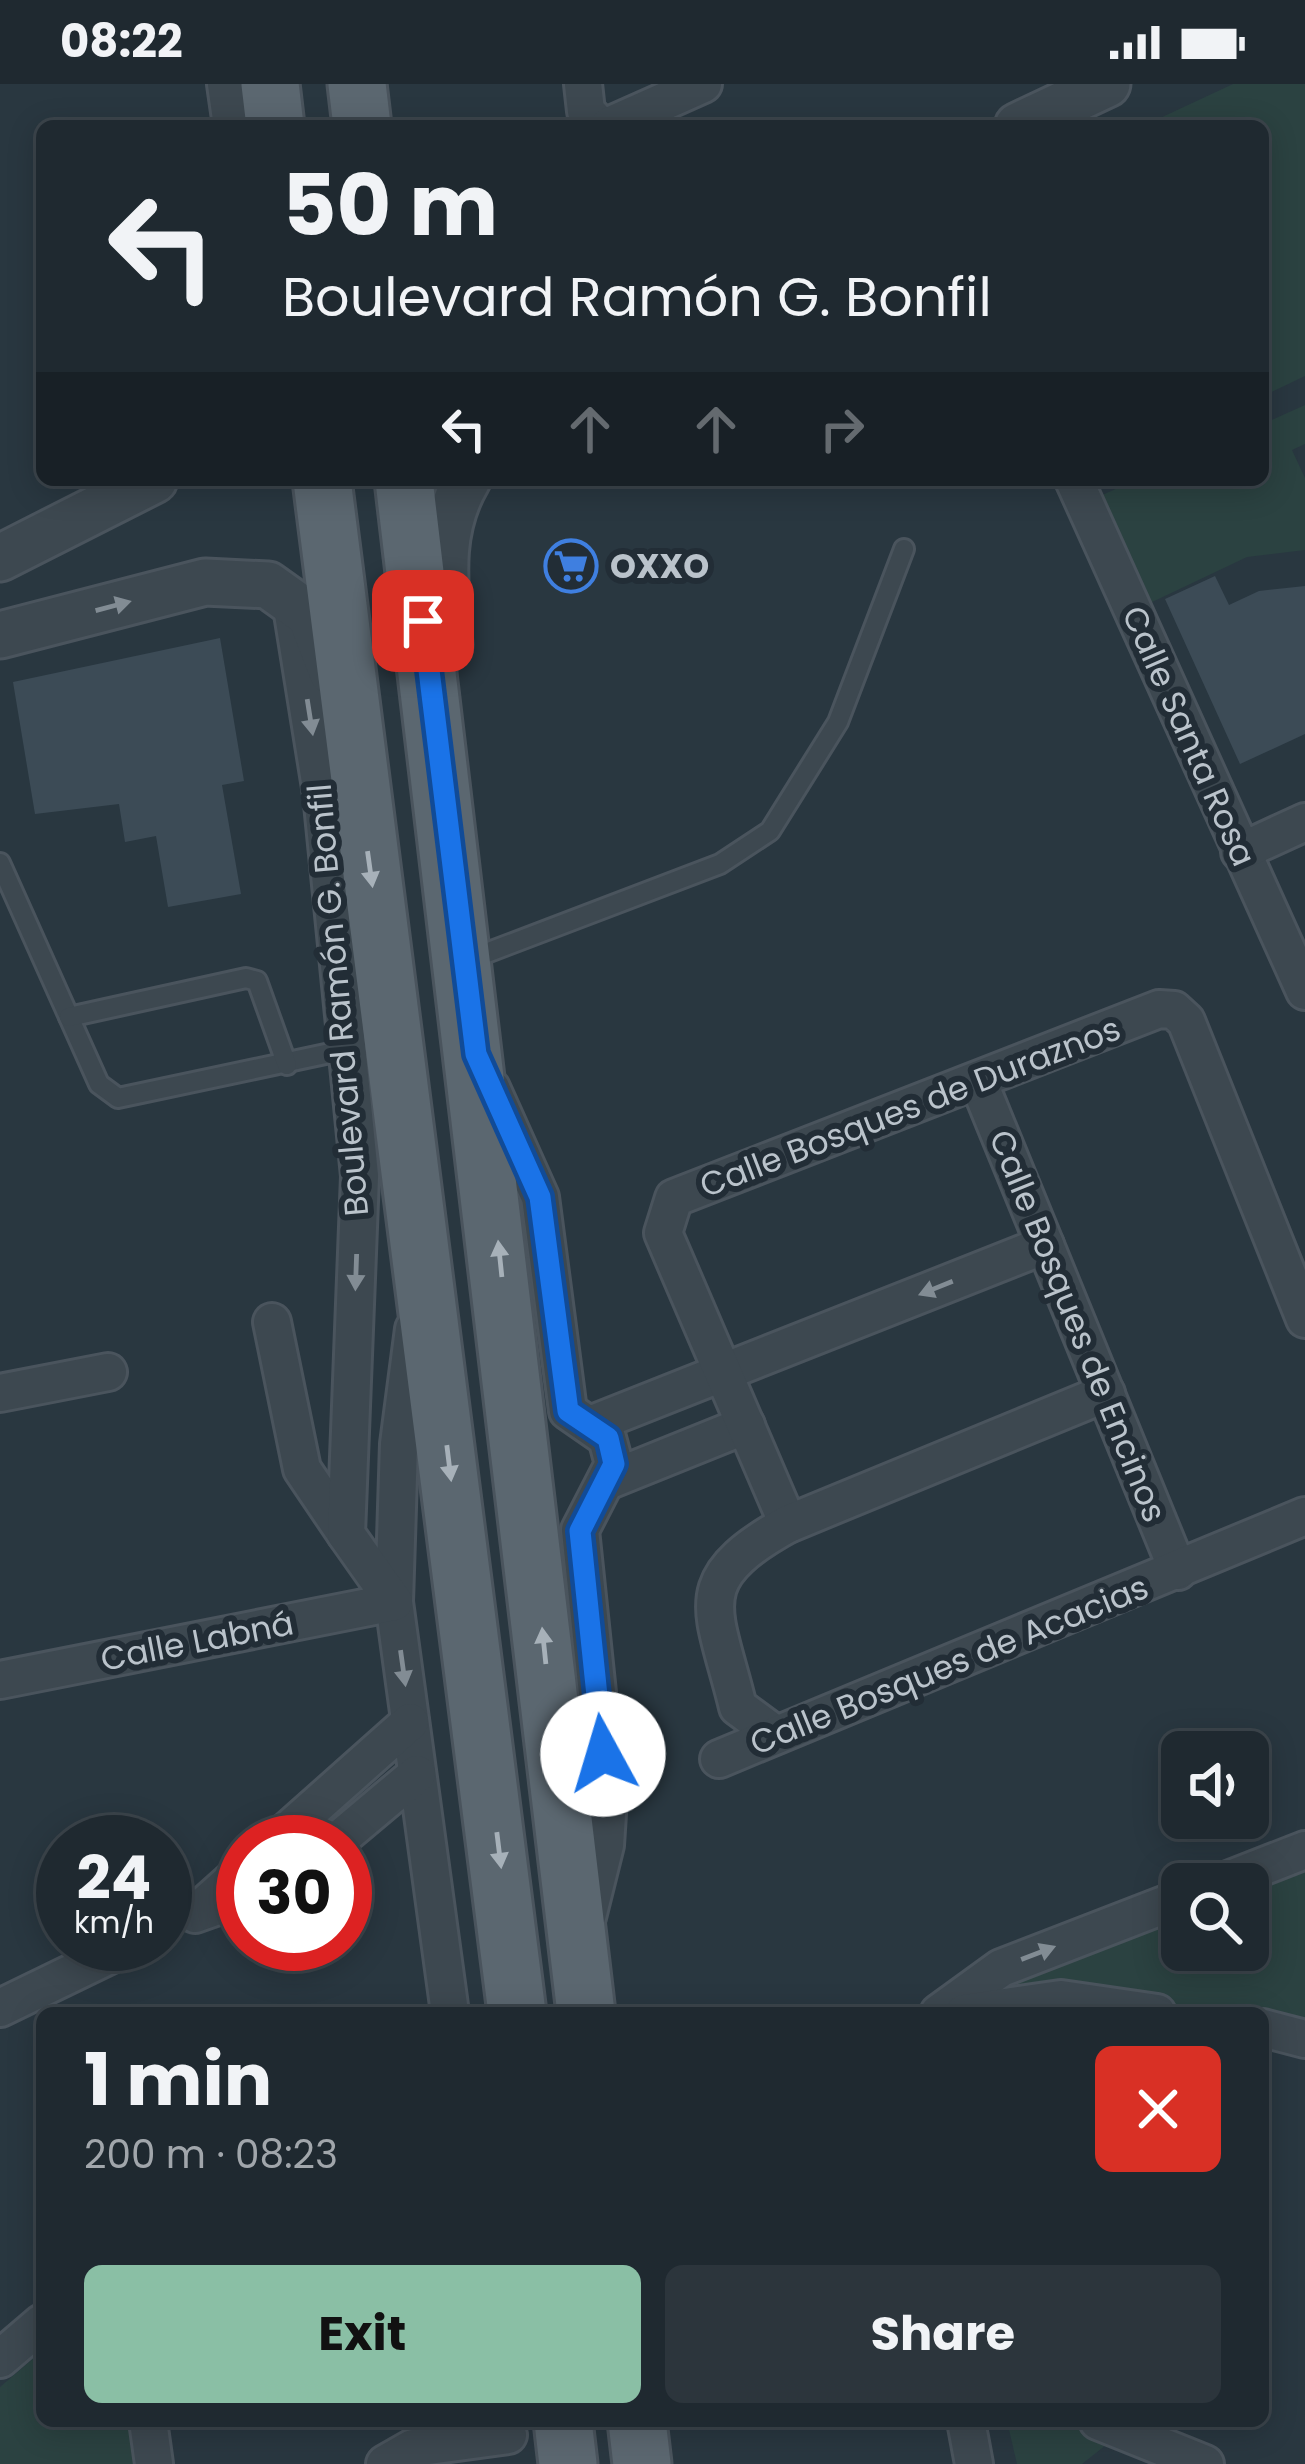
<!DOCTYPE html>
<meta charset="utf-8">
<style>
body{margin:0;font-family:Poppins,sans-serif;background:#2c353c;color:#f1f3f6;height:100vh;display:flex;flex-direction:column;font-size:45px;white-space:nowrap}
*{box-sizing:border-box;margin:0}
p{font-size:39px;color:#a1a6ab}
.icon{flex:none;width:66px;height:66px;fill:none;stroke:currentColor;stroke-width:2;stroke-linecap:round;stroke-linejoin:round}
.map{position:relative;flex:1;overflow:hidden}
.panel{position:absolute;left:36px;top:1923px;width:1233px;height:420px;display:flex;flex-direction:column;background:#1f2930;border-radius:18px;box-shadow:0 6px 30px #0003,0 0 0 3px #3c454c}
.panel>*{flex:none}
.top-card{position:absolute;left:36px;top:36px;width:1233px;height:366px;border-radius:18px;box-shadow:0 6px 30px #0003,0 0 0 3px #3c454c;background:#1f2930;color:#f1f3f6;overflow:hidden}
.tools{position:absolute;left:1161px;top:1647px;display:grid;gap:24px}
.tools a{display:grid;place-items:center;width:108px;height:108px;border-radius:18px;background:#1f2930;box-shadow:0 6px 30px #0003,0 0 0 3px #3c454c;font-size:60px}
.speed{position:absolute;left:36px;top:1731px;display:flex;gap:24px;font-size:60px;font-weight:700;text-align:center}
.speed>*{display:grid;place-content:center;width:156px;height:156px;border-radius:50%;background:#1f2930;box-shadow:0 6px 30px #0003,0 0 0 3px #3c454c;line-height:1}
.speed small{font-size:30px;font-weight:400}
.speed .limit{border:18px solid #d22;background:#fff;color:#111}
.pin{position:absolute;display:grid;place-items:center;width:102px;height:102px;color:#fff;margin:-51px;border-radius:24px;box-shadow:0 6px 18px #0006}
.me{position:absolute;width:132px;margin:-66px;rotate:354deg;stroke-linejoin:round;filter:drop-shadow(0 0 9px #0008)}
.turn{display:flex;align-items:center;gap:42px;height:252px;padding:0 48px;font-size:54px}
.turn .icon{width:156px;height:156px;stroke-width:2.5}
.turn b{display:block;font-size:84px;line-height:102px}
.lanes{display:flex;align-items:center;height:114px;padding:0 48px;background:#0003;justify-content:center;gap:60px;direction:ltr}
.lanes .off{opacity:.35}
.round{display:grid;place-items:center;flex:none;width:126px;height:126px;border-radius:18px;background:#2c353c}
.overview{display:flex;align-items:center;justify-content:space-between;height:204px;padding:0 48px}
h1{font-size:72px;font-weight:700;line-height:90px}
.button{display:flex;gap:24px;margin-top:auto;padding:24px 48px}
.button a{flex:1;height:138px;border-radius:18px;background:#8abfa5;color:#111;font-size:48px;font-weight:700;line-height:138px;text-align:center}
.button a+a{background:#2c353c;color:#f1f3f6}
.status{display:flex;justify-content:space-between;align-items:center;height:84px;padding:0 60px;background:#1f2930;direction:ltr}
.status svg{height:33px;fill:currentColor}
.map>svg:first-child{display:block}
.green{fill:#2b4241}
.building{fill:#3c4b56}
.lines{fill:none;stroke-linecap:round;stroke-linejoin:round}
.service-casing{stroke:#4a545d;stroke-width:24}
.minor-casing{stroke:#4a545d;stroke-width:42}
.tertiary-casing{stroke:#4a545d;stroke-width:51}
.primary-casing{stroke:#4a545d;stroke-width:63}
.service{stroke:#3d4850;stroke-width:18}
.minor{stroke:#3d4850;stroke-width:36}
.tertiary{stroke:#3d4850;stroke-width:45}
.primary{stroke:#5b6770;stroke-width:57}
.oneway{fill:#828c94}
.oneway2{fill:#a7b1b9}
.route-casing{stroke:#114b97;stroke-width:30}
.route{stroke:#1a73e8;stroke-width:21}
.labels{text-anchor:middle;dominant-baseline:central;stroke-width:12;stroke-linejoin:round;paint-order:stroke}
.poi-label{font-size:33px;font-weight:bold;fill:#bac3cb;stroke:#222d36;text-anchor:start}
.street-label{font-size:33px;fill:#bac3cb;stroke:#222d36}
</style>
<div class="status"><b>08:22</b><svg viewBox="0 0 49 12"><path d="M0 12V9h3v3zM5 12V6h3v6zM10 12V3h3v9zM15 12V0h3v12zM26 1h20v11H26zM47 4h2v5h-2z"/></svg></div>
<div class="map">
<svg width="1305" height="2380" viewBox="0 0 1305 2380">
<rect width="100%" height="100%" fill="#293740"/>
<g class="green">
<path d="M 1233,0 L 1305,0 L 1305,292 L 1263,312 L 1263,42 L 1143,42 Z"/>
<path d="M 1305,321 L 1305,360 L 1292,366 L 1305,394 L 1305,466 L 1247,473 L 1148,520 L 1100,412 L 1136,396 L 1263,396 L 1263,340 Z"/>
<path d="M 1305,1763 L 1305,1949 L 1263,1929 L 1191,1929 L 1061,1912 L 998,1919 L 1001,1887 L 1182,1813 L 1182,1866 L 1248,1866 L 1248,1800 Z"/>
<path d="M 42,2267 L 42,2337 L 132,2337 L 137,2380 L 0,2380 L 0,2303 Z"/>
<path d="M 1007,2337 L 1100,2337 L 1121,2349 L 1082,2380 L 1017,2380 Z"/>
</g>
<g class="building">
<path d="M 1215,492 L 1229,521 L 1259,507 L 1305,502 L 1305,650 L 1240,680 L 1165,515 Z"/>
<path d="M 220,554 L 244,697 L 222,701 L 241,810 L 168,823 L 156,752 L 125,758 L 119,720 L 35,730 L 13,598 Z"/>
</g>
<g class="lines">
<g class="service-casing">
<g id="service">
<path d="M 0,779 L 99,1000 L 118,1014 L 349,965"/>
<path d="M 468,876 L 720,780 L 770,747 L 838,638 L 904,465"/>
<path d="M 69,933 L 246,894 L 257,897 L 287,981"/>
</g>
</g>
<g class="minor-casing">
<g id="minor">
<path d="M 226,0 L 232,42"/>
<path d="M 583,0 L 586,27 L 600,42"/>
<path d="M 609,42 L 703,0"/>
<path d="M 1074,396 L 1305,907"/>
<path d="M 1240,768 L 1305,738"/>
<path d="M 978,997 L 1178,1487"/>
<path d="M 491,1004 L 540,1113 L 568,1327 L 607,1354 L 614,1380 L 580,1446 L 608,1714 L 605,1761 L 587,1833"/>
<path d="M 272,1238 L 302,1385 L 346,1450"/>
<path d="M 414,1245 L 399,1360 L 394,1518 L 450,1929"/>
<path d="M 0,1309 L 108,1288"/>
<path d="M 590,1341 L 1045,1161"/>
<path d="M 607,1397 L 746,1341"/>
<path d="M 788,1440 L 663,1149 L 674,1114 L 1159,925 L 1174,926 L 1186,937 L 1305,1235"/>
<path d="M 0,1596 L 394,1518 L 346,1450 L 360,1092 L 322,710 L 291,517"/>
<path d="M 776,1651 L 738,1623 C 714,1524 685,1497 788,1440 L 1106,1309"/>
<path d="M 719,1675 L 1305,1432"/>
<path d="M 275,1758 L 410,1638"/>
<path d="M 336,1758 L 417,1690"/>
<path d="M 243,1787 L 195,1830 L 243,1813"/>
<path d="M 1218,1800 L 1305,1766"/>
<path d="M 0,1924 L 132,1860"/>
<path d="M 939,1929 L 1001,1884 L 1182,1814"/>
<path d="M 964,1929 L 1061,1915 L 1157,1929"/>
<path d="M 1263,1944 L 1305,1955"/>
<path d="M 0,2275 L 42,2239"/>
<path d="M 148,2337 L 154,2380"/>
<path d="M 966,2337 L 974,2380"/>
<path d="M 1098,2337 L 1205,2380"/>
<path d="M 385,2380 L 413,2364 L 508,2351"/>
</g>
</g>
<g class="tertiary-casing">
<g id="tertiary">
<path d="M 1018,42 L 1107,0"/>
<path d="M 0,474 L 154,396"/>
<path d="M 0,551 L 205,498 L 268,501 L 310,531 L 332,588"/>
<path d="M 449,561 C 445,503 436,448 467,396"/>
</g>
</g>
<g class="primary-casing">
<g id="primary">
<path d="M 270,0 L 275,42"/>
<path d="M 357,0 L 362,42"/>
<path d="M 322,396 L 517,1929"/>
<path d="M 404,396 L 586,1929"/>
<path d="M 563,2337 L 568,2380"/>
<path d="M 637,2337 L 642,2380"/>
</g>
</g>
<use href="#service" class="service"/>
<use href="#minor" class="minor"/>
<use href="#tertiary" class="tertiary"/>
<use href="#primary" class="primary"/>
</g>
<defs><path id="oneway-solid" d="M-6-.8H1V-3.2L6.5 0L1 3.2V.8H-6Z" transform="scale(3)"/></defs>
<g class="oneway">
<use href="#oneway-solid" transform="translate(113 522) rotate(-15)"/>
<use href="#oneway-solid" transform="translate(310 633) rotate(81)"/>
<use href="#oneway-solid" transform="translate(356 1188) rotate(92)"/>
<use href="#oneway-solid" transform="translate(936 1204) rotate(158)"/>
<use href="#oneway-solid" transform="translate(403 1584) rotate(82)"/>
<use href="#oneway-solid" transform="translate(1038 1869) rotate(-21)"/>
</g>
<g class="oneway2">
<use href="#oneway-solid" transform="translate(370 785) rotate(82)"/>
<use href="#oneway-solid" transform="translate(500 1175) rotate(-96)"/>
<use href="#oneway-solid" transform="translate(449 1379) rotate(83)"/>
<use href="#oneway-solid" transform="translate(544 1562) rotate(-96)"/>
<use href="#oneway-solid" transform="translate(499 1766) rotate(83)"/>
</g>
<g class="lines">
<g class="route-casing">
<path id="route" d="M 423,537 L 476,970 L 540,1113 L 568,1327 L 608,1354 L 614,1380 L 580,1447 L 603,1670"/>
</g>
<use href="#route" class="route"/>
</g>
<defs>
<g id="supermarket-ring" transform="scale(2.7)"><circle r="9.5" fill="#222d36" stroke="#3f7fe0" stroke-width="1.5"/><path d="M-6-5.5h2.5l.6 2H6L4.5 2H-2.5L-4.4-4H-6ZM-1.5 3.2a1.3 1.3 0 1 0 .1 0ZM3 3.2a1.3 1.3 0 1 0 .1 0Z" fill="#3f7fe0"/></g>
</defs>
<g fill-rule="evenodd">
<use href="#supermarket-ring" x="571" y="482"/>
</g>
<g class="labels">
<g class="poi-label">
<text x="610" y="482">OXXO</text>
</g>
<g class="street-label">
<text transform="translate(1189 652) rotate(66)">Calle Santa Rosa</text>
<text transform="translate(338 916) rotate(-95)">Boulevard Ramón G. Bonfil</text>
<text transform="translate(910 1023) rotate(-21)">Calle Bosques de Duraznos</text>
<text transform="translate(1078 1242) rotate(68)">Calle Bosques de Encinos</text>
<text transform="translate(197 1557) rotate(-11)">Calle Labná</text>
<text transform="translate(949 1581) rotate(-22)">Calle Bosques de Acacias</text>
</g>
</g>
</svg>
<div class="tools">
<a><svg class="icon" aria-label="sound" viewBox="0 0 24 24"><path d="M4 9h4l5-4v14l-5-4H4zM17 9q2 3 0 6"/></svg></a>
<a><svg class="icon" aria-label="search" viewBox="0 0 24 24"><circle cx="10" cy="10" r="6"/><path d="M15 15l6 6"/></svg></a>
</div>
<div class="speed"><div>24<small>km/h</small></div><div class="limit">30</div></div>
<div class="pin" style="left:423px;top:537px;background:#d93025"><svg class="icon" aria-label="arrive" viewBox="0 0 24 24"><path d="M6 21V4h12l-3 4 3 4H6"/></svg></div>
<svg class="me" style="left:603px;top:1670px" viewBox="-20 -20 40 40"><circle r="19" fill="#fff"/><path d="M0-13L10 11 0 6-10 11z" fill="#1a73e8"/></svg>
<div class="top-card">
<div class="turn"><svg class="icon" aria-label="left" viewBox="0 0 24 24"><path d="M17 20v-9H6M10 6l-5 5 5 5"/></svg><div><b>50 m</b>Boulevard Ramón G. Bonfil</div></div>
<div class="lanes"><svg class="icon" aria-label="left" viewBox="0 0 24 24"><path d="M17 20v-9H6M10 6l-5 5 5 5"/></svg><svg class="icon off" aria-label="ahead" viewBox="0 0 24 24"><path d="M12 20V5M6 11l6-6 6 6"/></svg><svg class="icon off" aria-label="ahead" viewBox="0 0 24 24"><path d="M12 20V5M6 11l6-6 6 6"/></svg><svg class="icon off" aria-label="right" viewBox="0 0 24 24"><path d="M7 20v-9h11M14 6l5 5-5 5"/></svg></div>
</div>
<section class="panel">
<div class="overview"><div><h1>1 min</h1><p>200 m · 08:23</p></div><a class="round" style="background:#d93025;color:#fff"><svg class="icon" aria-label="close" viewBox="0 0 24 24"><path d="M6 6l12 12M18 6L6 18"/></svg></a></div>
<div class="button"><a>Exit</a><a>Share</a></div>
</section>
</div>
